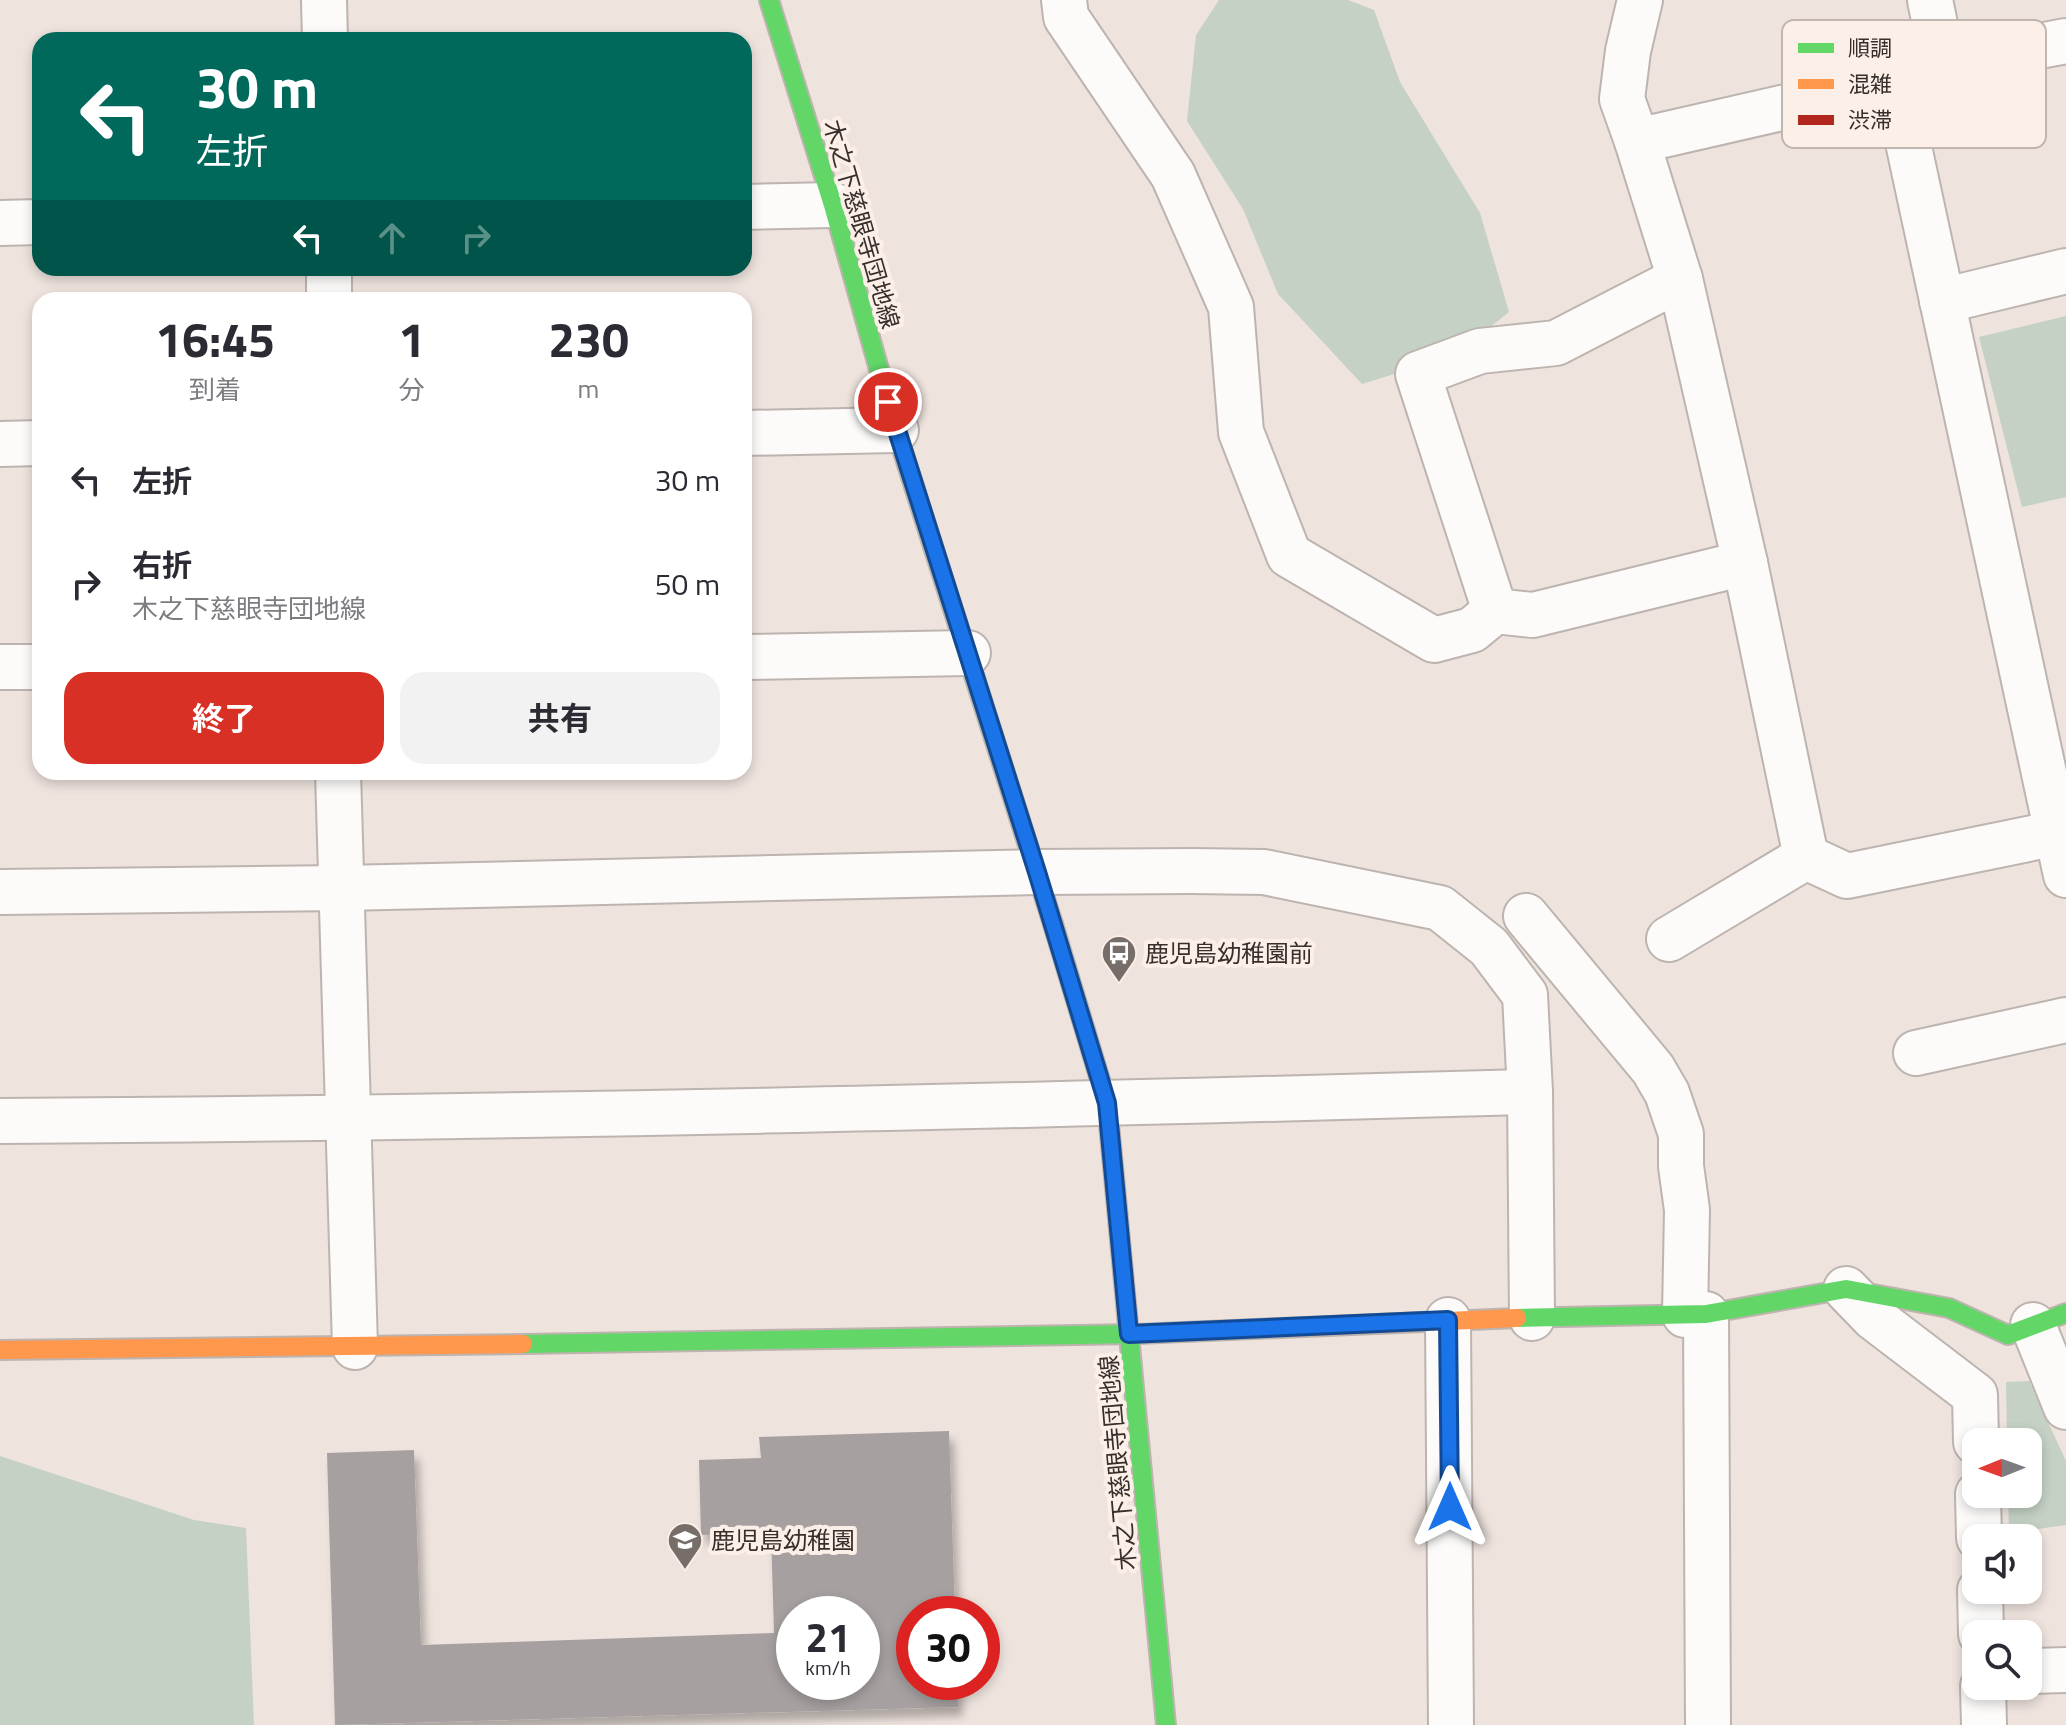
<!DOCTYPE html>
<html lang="ja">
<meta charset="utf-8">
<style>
body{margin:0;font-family:"Titillium Web","Noto Sans JP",sans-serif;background:#f2f2f3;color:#2b2b33;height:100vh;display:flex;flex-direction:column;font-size:30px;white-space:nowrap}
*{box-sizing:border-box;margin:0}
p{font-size:26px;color:#7c7c81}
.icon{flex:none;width:44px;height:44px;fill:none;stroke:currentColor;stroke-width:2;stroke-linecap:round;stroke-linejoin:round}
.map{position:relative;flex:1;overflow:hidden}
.panel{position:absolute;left:32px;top:292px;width:720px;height:488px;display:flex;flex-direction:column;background:#fff;border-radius:24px;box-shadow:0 4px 12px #0003}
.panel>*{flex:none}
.guide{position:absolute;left:32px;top:32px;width:720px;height:244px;border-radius:24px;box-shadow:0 4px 12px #0003;background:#00695c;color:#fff;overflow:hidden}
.needle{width:52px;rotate:269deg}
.buttons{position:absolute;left:1962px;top:1428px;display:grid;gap:16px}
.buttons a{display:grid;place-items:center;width:80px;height:80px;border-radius:16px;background:#fff;box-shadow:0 4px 12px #0003;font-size:40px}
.speed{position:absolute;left:776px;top:1596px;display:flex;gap:16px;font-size:40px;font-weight:700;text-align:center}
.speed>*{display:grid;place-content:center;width:104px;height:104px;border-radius:50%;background:#fff;box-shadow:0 4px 12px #0003;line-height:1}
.speed small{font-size:20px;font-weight:400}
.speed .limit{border:12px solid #d22;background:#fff;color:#111}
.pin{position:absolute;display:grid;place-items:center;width:68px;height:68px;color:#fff;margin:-34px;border:4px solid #fff;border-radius:50%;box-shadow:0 2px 8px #0007}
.me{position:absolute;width:88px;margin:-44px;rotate:0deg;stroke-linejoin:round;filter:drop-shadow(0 0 6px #0008)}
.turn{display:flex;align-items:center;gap:28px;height:168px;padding:0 32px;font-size:36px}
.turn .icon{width:104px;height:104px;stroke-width:2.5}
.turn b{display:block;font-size:56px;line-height:68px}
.lanes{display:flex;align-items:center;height:76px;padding:0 32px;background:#0003;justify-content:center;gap:40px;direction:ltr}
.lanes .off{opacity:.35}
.eta{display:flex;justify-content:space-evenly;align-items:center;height:136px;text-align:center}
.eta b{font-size:48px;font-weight:700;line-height:56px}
.action{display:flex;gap:16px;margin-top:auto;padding:16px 32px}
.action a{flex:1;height:92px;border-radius:24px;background:#d93025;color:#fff;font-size:32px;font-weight:700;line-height:92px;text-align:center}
.action a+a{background:#f2f2f3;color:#2b2b33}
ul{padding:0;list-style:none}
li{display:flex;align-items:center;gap:24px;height:104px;padding:0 32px}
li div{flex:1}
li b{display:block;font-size:30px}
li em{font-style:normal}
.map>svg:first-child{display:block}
.green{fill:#c5d1c4}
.building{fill:#a6a0a0;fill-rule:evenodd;filter:url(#shadow)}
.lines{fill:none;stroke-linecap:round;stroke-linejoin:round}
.street-casing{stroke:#bdb4af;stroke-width:48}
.fast-casing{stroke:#bdb4af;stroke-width:22}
.slow-casing{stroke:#bdb4af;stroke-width:22}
.jam-casing{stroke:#bdb4af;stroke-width:22}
.street{stroke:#fcfbfa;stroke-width:44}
.fast{stroke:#63d668;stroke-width:18}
.slow{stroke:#ff974d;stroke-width:18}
.jam{stroke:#b3261e;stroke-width:18}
.route-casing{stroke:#114b97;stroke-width:20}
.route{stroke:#1a73e8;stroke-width:14}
.labels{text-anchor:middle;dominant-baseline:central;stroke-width:8;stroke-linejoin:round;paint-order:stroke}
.street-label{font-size:24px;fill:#372f2b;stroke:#fcefe8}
.poi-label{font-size:24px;fill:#372f2b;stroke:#fcefe8;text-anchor:start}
.key{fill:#fcefe8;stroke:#c1b5af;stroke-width:2}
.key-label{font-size:22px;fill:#372f2b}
</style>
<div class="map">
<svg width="2066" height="1725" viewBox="0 0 2066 1725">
<defs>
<filter id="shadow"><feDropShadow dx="5" dy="9" stdDeviation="4" flood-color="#0004"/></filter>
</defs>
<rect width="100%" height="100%" fill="#eee3dd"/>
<g class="green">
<path d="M 1219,0 L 1348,0 L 1374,10 L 1400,82 L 1480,213 L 1509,312 L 1455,355 L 1362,384 L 1278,294 L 1243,209 L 1187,121 L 1196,35 Z"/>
<path d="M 2066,316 L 2066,497 L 2022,507 L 1979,337 Z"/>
<path d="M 2029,1381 L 2066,1461 L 2066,1525 L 2009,1533 L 2008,1494 L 2028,1494 L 2028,1442 L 2007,1442 L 2006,1382 Z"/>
<path d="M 0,1456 L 194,1520 L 246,1528 L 254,1725 L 0,1725 Z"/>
</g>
<path class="building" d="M 949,1431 L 955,1614 L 914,1614 L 914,1682 L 957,1682 L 958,1707 L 335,1725 L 327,1453 L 414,1450 L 421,1645 L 774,1633 L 771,1533 L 701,1535 L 699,1460 L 761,1458 L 759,1437 ZM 794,1614 L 862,1614 L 862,1682 L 794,1682 Z"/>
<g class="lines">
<g class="street-casing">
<g id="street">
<path d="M 324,0 L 325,40"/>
<path d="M 1064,0 L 1066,17 L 1173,175 L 1231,307 L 1241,432 L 1289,555 L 1434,640 L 1472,630 L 1495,611 L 1533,615 L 1745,563"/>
<path d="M 1930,0 L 1943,64"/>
<path d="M 1895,82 L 2066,875"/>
<path d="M 1637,141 L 1622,99 L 1628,51 L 1640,0"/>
<path d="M 744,207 L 833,205"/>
<path d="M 0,223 L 40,222"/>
<path d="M 329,268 L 329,300"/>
<path d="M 1942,301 L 2066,271"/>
<path d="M 744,433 L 896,430"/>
<path d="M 0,444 L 40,443"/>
<path d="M 1495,611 L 1418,374 L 1480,351 L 1556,343 L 1680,279"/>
<path d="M 744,657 L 968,653"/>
<path d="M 0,667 L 40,667"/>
<path d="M 338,772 L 355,1347"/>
<path d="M 2057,833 L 1847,876 L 1806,857 L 1745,563 L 1680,279 L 1637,141 L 1895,82 L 1943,64 L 2066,41"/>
<path d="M 0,892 L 342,888 L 1037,872 L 1192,871 L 1264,872 L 1440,908 L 1489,947 L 1525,995 L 1530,1092 L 1532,1318"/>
<path d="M 1526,916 L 1653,1069 L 1667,1093 L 1681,1134 L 1681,1166 L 1687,1210 L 1685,1315"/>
<path d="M 1669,939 L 1806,857"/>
<path d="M 1916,1053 L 2066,1020"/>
<path d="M 0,1121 C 510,1118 1020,1106 1530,1092"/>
<path d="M 1846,1289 L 1874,1318 L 1975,1395 L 1976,1442"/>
<path d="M 1706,1314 L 1708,1725"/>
<path d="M 1448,1320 L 1451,1725"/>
<path d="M 2033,1325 L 2066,1407"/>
<path d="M 1978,1494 L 1979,1538"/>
<path d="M 1980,1590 L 1981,1634"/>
<path d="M 2028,1671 L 2066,1670"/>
<path d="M 1983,1686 L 1984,1725"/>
</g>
</g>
<g class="fast-casing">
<g id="fast">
<path d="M 769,0 L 833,205 L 896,430 L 1053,924"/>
<path d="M 1127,1314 L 1166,1725"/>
<path d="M 1517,1318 L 1706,1314 L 1846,1289 L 1949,1308 L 2008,1335 L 2066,1313"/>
<path d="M 523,1344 L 1137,1334"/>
</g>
</g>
<g class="slow-casing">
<g id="slow">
<path d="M 1137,1334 L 1517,1318"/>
<path d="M 0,1350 L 523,1344"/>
</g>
</g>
<g class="jam-casing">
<path id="jam" d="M 1053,924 L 1107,1103 L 1127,1314"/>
</g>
<use href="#street" class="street"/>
<use href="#fast" class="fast"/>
<use href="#slow" class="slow"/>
<use href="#jam" class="jam"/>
</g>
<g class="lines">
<g class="route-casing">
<path id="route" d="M 888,402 L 1037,872 L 1107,1103 L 1129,1334 L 1448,1320 L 1450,1507"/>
</g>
<use href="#route" class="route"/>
</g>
<defs>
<g id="bus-pin" transform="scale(1.8)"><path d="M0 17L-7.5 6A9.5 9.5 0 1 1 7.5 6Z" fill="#776e69" stroke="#fcefe8"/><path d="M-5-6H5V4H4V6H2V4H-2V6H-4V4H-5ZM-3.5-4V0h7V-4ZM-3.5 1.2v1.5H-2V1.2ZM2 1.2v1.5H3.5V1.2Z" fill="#fff"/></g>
<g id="school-pin" transform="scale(1.8)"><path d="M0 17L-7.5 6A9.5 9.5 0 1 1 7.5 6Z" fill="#776e69" stroke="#fcefe8"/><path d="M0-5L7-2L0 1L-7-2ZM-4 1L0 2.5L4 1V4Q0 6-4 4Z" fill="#fff"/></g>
</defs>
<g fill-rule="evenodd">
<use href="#bus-pin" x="1119" y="953"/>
<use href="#school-pin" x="685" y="1540"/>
</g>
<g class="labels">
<g class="street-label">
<text transform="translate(862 224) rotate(74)">木之下慈眼寺団地線</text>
<text transform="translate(1117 1463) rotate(-95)">木之下慈眼寺団地線</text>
</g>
<g class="poi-label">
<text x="1145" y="953">鹿児島幼稚園前</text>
<text x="711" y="1540">鹿児島幼稚園</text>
</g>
</g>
<rect x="1782" y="20" width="264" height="128" rx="12" class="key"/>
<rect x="1798" y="43" width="36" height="10" fill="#63d668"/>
<rect x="1798" y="79" width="36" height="10" fill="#ff974d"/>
<rect x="1798" y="115" width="36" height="10" fill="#b3261e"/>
<g class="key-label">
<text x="1848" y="56">順調</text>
<text x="1848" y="92">混雑</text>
<text x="1848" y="128">渋滞</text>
</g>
</svg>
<div class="buttons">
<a><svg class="needle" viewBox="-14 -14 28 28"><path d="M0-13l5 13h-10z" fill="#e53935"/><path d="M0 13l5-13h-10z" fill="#7c7c81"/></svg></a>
<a><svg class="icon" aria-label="sound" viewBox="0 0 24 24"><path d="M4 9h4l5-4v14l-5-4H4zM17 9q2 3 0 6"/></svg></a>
<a><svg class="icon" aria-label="search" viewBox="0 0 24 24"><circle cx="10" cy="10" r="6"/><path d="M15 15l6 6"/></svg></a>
</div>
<div class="speed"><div>21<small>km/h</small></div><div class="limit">30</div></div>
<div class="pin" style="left:888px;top:402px;background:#d93025"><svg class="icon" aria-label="arrive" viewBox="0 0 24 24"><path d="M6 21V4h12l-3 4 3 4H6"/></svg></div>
<svg class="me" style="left:1450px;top:1507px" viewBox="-20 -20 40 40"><path d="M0-17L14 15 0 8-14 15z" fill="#1a73e8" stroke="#fff" stroke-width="4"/></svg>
<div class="guide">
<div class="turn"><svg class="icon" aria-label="left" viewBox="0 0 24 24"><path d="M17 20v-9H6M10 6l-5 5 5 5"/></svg><div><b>30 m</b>左折</div></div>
<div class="lanes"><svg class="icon" aria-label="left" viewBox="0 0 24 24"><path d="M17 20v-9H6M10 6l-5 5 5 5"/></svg><svg class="icon off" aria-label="ahead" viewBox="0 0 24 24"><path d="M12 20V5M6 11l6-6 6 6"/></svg><svg class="icon off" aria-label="right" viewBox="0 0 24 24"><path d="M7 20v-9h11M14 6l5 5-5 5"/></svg></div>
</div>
<section class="panel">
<div class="eta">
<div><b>16:45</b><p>到着</p></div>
<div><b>1</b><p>分</p></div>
<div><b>230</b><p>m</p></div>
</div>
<ul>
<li><svg class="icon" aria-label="left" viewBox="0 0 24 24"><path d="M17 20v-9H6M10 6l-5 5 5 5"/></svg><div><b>左折</b></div><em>30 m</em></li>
<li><svg class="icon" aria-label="right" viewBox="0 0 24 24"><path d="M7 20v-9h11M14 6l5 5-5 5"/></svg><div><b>右折</b><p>木之下慈眼寺団地線</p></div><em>50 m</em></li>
</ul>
<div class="action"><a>終了</a><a>共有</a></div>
</section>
</div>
